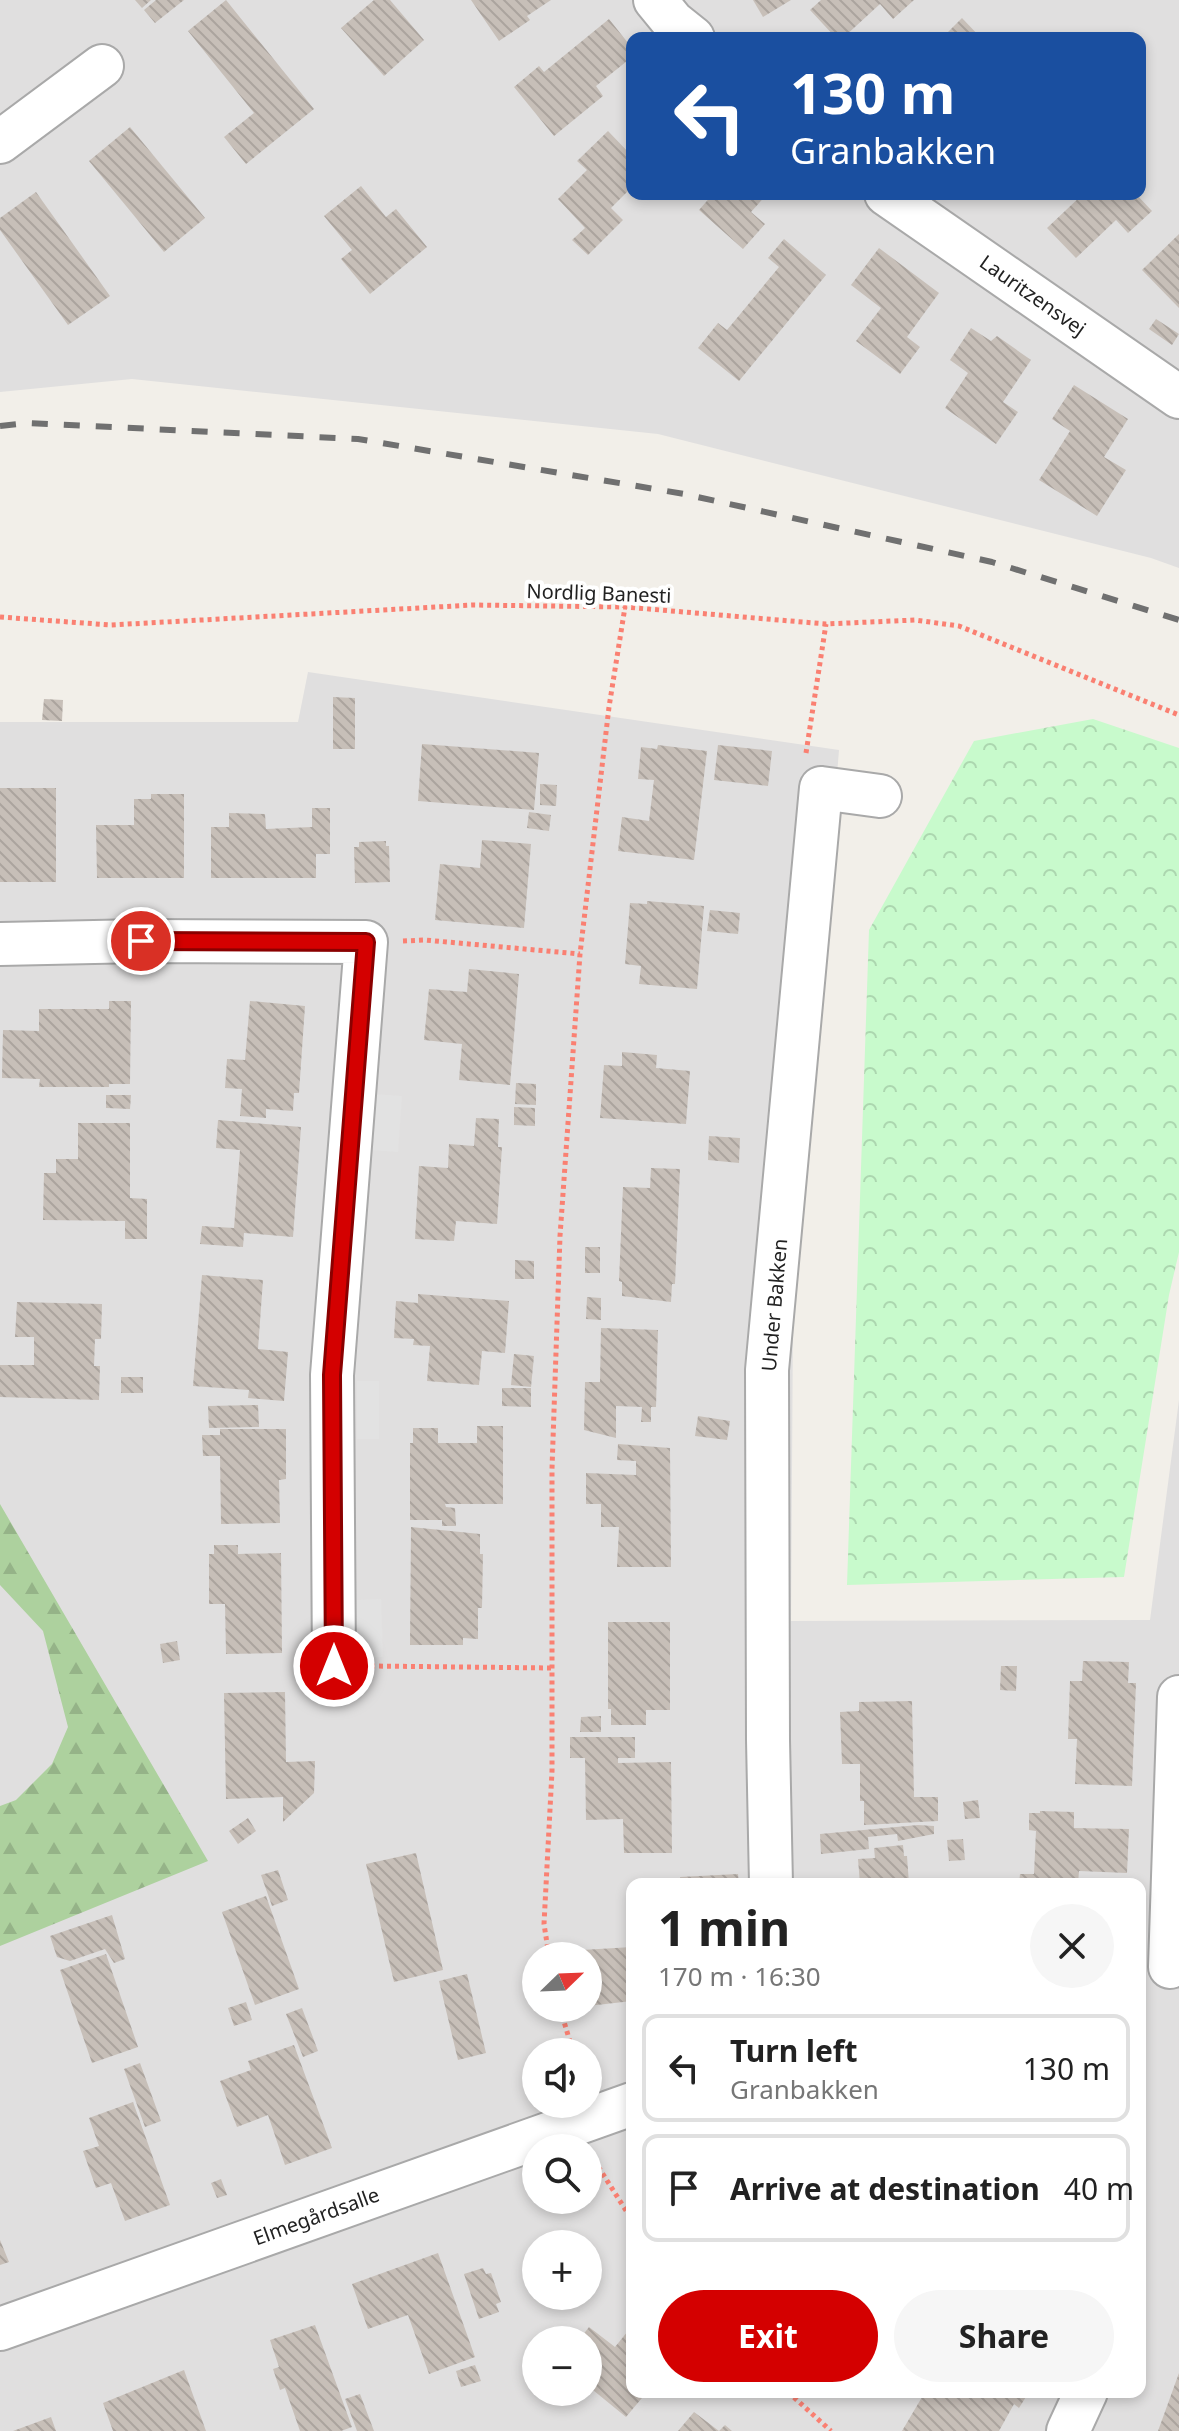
<!DOCTYPE html>
<meta charset="utf-8">
<style>
body{margin:0;font-family:"Noto Sans",sans-serif;background:#f6f6f6;color:#222;height:100vh;display:flex;flex-direction:column;font-size:30px;white-space:nowrap}
*{box-sizing:border-box;margin:0}
p{font-size:26px;color:#767676}
.icon{flex:none;width:44px;height:44px;fill:none;stroke:currentColor;stroke-width:2;stroke-linecap:round;stroke-linejoin:round}
.map{position:relative;flex:1;overflow:hidden}
.side{position:absolute;left:626px;top:1878px;width:520px;height:520px;display:flex;flex-direction:column;background:#fff;border-radius:16px;box-shadow:0 4px 12px #0003}
.side>*{flex:none}
.top-card{position:absolute;left:626px;top:32px;width:520px;height:168px;border-radius:16px;box-shadow:0 4px 12px #0003;background:#1a4fa0;color:#fff;overflow:hidden}
.needle{width:52px;rotate:67deg}
.buttons{position:absolute;left:522px;top:1942px;display:grid;gap:16px}
.buttons a{display:grid;place-items:center;width:80px;height:80px;border-radius:50%;background:#fff;box-shadow:0 4px 12px #0003;font-size:40px}
.pin{position:absolute;display:grid;place-items:center;width:68px;height:68px;color:#fff;margin:-34px;border:4px solid #fff;border-radius:50%;box-shadow:0 2px 8px #0007}
.me{position:absolute;width:88px;margin:-44px;rotate:0deg;stroke-linejoin:round;filter:drop-shadow(0 0 6px #0008)}
.turn{display:flex;align-items:center;gap:28px;height:168px;padding:0 32px;font-size:36px}
.turn .icon{width:104px;height:104px;stroke-width:2.5}
.turn b{display:block;font-size:56px;line-height:68px}
.round{display:grid;place-items:center;flex:none;width:84px;height:84px;border-radius:42px;background:#f6f6f6}
.summary{display:flex;align-items:center;justify-content:space-between;height:136px;padding:0 32px}
h1{font-size:48px;font-weight:700;line-height:60px}
.action{display:flex;gap:16px;margin-top:auto;padding:16px 32px}
.action a{flex:1;height:92px;border-radius:48px;background:#d40000;color:#fff;font-size:32px;font-weight:700;line-height:92px;text-align:center}
.action a+a{background:#f6f6f6;color:#222}
ul{padding:0;list-style:none}
li{display:flex;align-items:center;gap:24px;height:108px;margin:0 16px 12px;padding:0 16px;border:4px solid #e0e0e0;border-radius:16px}
li div{flex:1}
li b{display:block;font-size:30px}
li em{font-style:normal}
.map>svg:first-child{display:block}
.residential{fill:#e0dfdf;fill-rule:evenodd}
.forest{fill:url(#forest-firs)}
.park{fill:url(#park-crowns)}
.parking{fill:#e2e2e2}
.building{fill:url(#building-back-hatch)}
.lines{fill:none;stroke-linecap:round;stroke-linejoin:round}
.minor-casing{stroke:#a9a9a9;stroke-width:46}
.path{stroke:#fa8072;stroke-width:5;stroke-dasharray:4 4;stroke-linecap:butt}
.minor{stroke:#fff;stroke-width:42}
.rail{stroke:#707070;stroke-width:6;stroke-dasharray:16 16;stroke-linecap:butt}
.route-casing{stroke:#8a0000;stroke-width:20}
.route{stroke:#d40000;stroke-width:14}
.labels{text-anchor:middle;dominant-baseline:central;stroke-width:8;stroke-linejoin:round;paint-order:stroke}
.street-label{font-size:20px;fill:#222;stroke:#fff}
</style>
<div class="map">
<svg width="1179" height="2431" viewBox="0 0 1179 2431">
<defs>
<pattern id="forest-firs" width="22" height="20" patternUnits="userSpaceOnUse" patternTransform="scale(2)"><rect width="22" height="20" fill="#add19e"/><path d="M5 1l3.5 6h-7zM16 11l3.5 6h-7z" fill="#95b388"/></pattern>
<pattern id="park-crowns" width="20" height="18" patternUnits="userSpaceOnUse" patternTransform="scale(2)"><rect width="20" height="18" fill="#c8facc"/><path d="M2 6a3 3 0 1 1 6 0M12 15a3 3 0 1 1 6 0" fill="none" stroke="#acd6af"/></pattern>
<pattern id="building-back-hatch" width="6" height="6" patternUnits="userSpaceOnUse" patternTransform="scale(2)"><rect width="6" height="6" fill="#c7bfb8"/><path d="M-1 5l2 2M0 0l6 6M5-1l2 2" fill="none" stroke="#aba49e"/></pattern>
</defs>
<rect width="100%" height="100%" fill="#f2efe9"/>
<g class="residential">
<path d="M 0,0 L 1179,0 L 1179,568 L 1151,558 L 658,434 L 132,379 L 0,392 ZM 632,38 L 1140,38 L 1140,194 L 632,194 Z"/>
<path d="M 308,672 L 839,750 L 793,1321 L 791,1621 L 1150,1620 L 1179,1400 L 1179,2431 L 0,2431 L 0,722 L 298,722 ZM 632,1884 L 1140,1884 L 1140,2392 L 632,2392 ZM 536,1956 L 588,1956 L 588,2008 L 536,2008 ZM 536,2052 L 588,2052 L 588,2104 L 536,2104 ZM 536,2148 L 588,2148 L 588,2200 L 536,2200 ZM 536,2244 L 588,2244 L 588,2296 L 536,2296 ZM 536,2340 L 588,2340 L 588,2392 L 536,2392 Z"/>
</g>
<path class="forest" d="M 0,1504 L 208,1861 L 0,1946 L 0,1806 L 16,1800 L 52,1764 L 68,1727 L 43,1631 L 0,1585 Z"/>
<path class="park" d="M 1093,719 L 1179,748 L 1179,1252 L 1169,1295 L 1124,1577 L 847,1585 L 869,930 L 974,741 Z"/>
<g class="parking">
<path d="M 374,1094 L 402,1096 L 398,1152 L 370,1150 Z"/>
<rect x="357" y="1381" width="22" height="58"/>
<path d="M 381,1599 L 383,1657 L 358,1658 L 356,1600 Z"/>
</g>
<g class="building">
<path d="M 135,0 L 151,0 L 142,8 Z"/>
<path d="M 156,0 L 184,0 L 155,23 L 144,10 Z"/>
<path d="M 226,0 L 314,109 L 246,164 L 224,137 L 254,113 L 188,31 Z"/>
<path d="M 374,0 L 390,0 L 424,40 L 384,76 L 341,28 Z"/>
<path d="M 471,0 L 551,0 L 527,16 L 530,20 L 499,41 Z"/>
<path d="M 753,0 L 791,0 L 763,17 Z"/>
<path d="M 821,0 L 914,0 L 893,19 L 880,4 L 843,38 L 836,38 L 810,10 Z"/>
<path d="M 962,18 L 981,38 L 942,38 Z"/>
<path d="M 609,19 L 632,48 L 632,57 L 596,86 L 603,96 L 554,136 L 514,87 L 539,66 L 544,72 Z"/>
<path d="M 130,127 L 205,218 L 164,252 L 89,161 Z"/>
<path d="M 608,131 L 632,156 L 632,187 L 611,208 L 623,220 L 588,255 L 572,240 L 585,228 L 558,199 L 587,170 L 577,161 Z"/>
<path d="M 361,186 L 386,217 L 396,209 L 427,247 L 370,294 L 341,259 L 352,250 L 324,216 Z"/>
<path d="M 36,192 L 110,296 L 68,325 L 0,230 L 0,218 Z"/>
<path d="M 713,194 L 767,194 L 751,212 L 765,224 L 743,249 L 699,210 Z"/>
<path d="M 1083,194 L 1136,194 L 1152,211 L 1128,233 L 1116,220 L 1076,258 L 1047,228 Z"/>
<path d="M 1179,234 L 1179,308 L 1142,270 Z"/>
<path d="M 784,239 L 826,275 L 739,381 L 698,348 L 718,323 L 727,330 L 779,267 L 768,258 Z"/>
<path d="M 879,248 L 939,293 L 907,337 L 920,347 L 900,374 L 856,341 L 881,308 L 851,285 Z"/>
<path d="M 1156,319 L 1179,334 L 1172,345 L 1149,329 Z"/>
<path d="M 971,328 L 991,341 L 997,336 L 1031,360 L 1003,402 L 1018,412 L 996,444 L 945,408 L 968,373 L 950,360 Z"/>
<path d="M 1074,385 L 1128,419 L 1104,457 L 1126,470 L 1097,516 L 1039,480 L 1070,431 L 1052,419 Z"/>
<path d="M 333,697 L 355,698 L 355,749 L 333,749 Z"/>
<path d="M 44,699 L 63,700 L 62,721 L 42,720 Z"/>
<path d="M 422,744 L 539,753 L 534,810 L 418,801 Z"/>
<path d="M 658,745 L 707,751 L 694,860 L 618,851 L 622,817 L 649,821 L 654,780 L 638,779 L 641,747 L 657,749 Z"/>
<path d="M 718,745 L 772,751 L 768,786 L 714,780 Z"/>
<path d="M 540,784 L 557,785 L 556,806 L 540,805 Z"/>
<rect x="0" y="788" width="56" height="94"/>
<path d="M 151,794 L 184,794 L 184,878 L 97,878 L 96,825 L 134,825 L 134,799 L 151,799 Z"/>
<path d="M 312,808 L 330,808 L 330,854 L 316,854 L 316,878 L 211,878 L 211,827 L 229,827 L 229,813 L 265,814 L 266,829 L 312,827 Z"/>
<path d="M 529,812 L 551,815 L 549,831 L 527,828 Z"/>
<path d="M 482,840 L 531,844 L 524,928 L 435,920 L 440,864 L 480,868 Z"/>
<path d="M 386,841 L 386,846 L 389,846 L 390,882 L 355,883 L 354,847 L 359,847 L 359,842 Z"/>
<path d="M 647,901 L 704,906 L 697,989 L 639,984 L 641,966 L 625,964 L 630,903 L 647,904 Z"/>
<path d="M 710,910 L 740,913 L 738,934 L 707,931 Z"/>
<path d="M 469,969 L 519,974 L 510,1085 L 459,1080 L 462,1044 L 424,1040 L 429,989 L 467,992 Z"/>
<path d="M 109,1001 L 131,1001 L 130,1084 L 109,1084 L 109,1087 L 39,1087 L 40,1079 L 2,1078 L 3,1030 L 39,1031 L 39,1009 L 109,1009 Z"/>
<path d="M 250,1001 L 305,1006 L 299,1093 L 294,1093 L 293,1111 L 266,1109 L 266,1118 L 240,1116 L 242,1089 L 225,1088 L 227,1059 L 245,1060 Z"/>
<path d="M 622,1052 L 657,1055 L 656,1068 L 690,1071 L 686,1124 L 600,1118 L 604,1065 L 622,1066 Z"/>
<path d="M 516,1083 L 536,1084 L 536,1105 L 515,1104 Z"/>
<path d="M 106,1095 L 131,1095 L 130,1109 L 106,1108 Z"/>
<path d="M 514,1107 L 535,1108 L 535,1126 L 514,1125 Z"/>
<path d="M 476,1118 L 499,1119 L 498,1147 L 502,1147 L 497,1224 L 456,1221 L 454,1241 L 415,1239 L 419,1166 L 448,1168 L 449,1144 L 474,1146 Z"/>
<path d="M 218,1120 L 301,1127 L 293,1237 L 244,1233 L 243,1247 L 200,1244 L 202,1226 L 234,1228 L 240,1150 L 216,1148 Z"/>
<path d="M 78,1123 L 130,1123 L 130,1198 L 147,1199 L 147,1239 L 125,1239 L 125,1221 L 43,1220 L 44,1173 L 56,1173 L 56,1159 L 78,1159 Z"/>
<path d="M 709,1136 L 740,1138 L 739,1163 L 708,1160 Z"/>
<path d="M 651,1168 L 680,1169 L 675,1284 L 672,1284 L 671,1302 L 622,1296 L 622,1282 L 619,1281 L 623,1187 L 650,1188 Z"/>
<rect x="585" y="1247" width="15" height="26"/>
<path d="M 515,1260 L 534,1261 L 534,1279 L 515,1279 Z"/>
<path d="M 202,1275 L 263,1280 L 258,1349 L 288,1352 L 284,1401 L 248,1398 L 249,1390 L 193,1386 Z"/>
<path d="M 418,1294 L 509,1301 L 505,1353 L 482,1351 L 479,1385 L 427,1381 L 430,1346 L 413,1345 L 414,1339 L 394,1338 L 396,1301 L 418,1303 Z"/>
<path d="M 587,1297 L 601,1298 L 601,1320 L 586,1319 Z"/>
<path d="M 17,1302 L 102,1304 L 101,1339 L 95,1339 L 94,1366 L 100,1366 L 99,1400 L 0,1397 L 0,1365 L 34,1365 L 34,1337 L 15,1337 Z"/>
<path d="M 601,1328 L 658,1330 L 656,1407 L 651,1407 L 651,1422 L 641,1422 L 642,1407 L 616,1406 L 616,1438 L 584,1430 L 585,1382 L 600,1382 Z"/>
<path d="M 514,1354 L 534,1356 L 531,1387 L 511,1385 Z"/>
<rect x="121" y="1377" width="22" height="16"/>
<path d="M 502,1388 L 531,1388 L 531,1407 L 502,1406 Z"/>
<path d="M 258,1405 L 259,1427 L 209,1428 L 208,1406 Z"/>
<path d="M 698,1416 L 730,1421 L 727,1440 L 695,1436 Z"/>
<path d="M 477,1426 L 503,1426 L 503,1504 L 445,1504 L 446,1507 L 455,1508 L 456,1526 L 442,1526 L 442,1520 L 410,1520 L 410,1443 L 413,1443 L 413,1428 L 438,1428 L 438,1443 L 477,1443 Z"/>
<path d="M 220,1429 L 286,1429 L 286,1479 L 279,1480 L 280,1523 L 221,1524 L 220,1456 L 203,1456 L 202,1435 L 220,1435 Z"/>
<path d="M 618,1444 L 670,1448 L 671,1567 L 617,1567 L 619,1527 L 601,1527 L 601,1504 L 586,1504 L 586,1473 L 636,1475 L 636,1461 L 617,1460 Z"/>
<path d="M 411,1527 L 480,1534 L 480,1554 L 483,1554 L 482,1608 L 478,1608 L 478,1639 L 463,1638 L 463,1645 L 410,1645 Z"/>
<path d="M 214,1545 L 238,1545 L 238,1554 L 281,1553 L 282,1653 L 226,1654 L 225,1604 L 209,1604 L 209,1554 L 214,1554 Z"/>
<path d="M 608,1622 L 670,1622 L 670,1710 L 646,1710 L 646,1725 L 611,1725 L 611,1709 L 608,1709 Z"/>
<path d="M 177,1641 L 180,1660 L 163,1663 L 160,1644 Z"/>
<path d="M 1083,1661 L 1129,1662 L 1128,1683 L 1136,1683 L 1132,1786 L 1075,1784 L 1077,1739 L 1068,1739 L 1070,1681 L 1082,1681 Z"/>
<path d="M 1001,1666 L 1017,1666 L 1016,1691 L 1000,1690 Z"/>
<path d="M 285,1692 L 286,1762 L 315,1761 L 314,1793 L 283,1822 L 283,1797 L 226,1799 L 224,1693 Z"/>
<path d="M 912,1701 L 914,1797 L 938,1797 L 938,1821 L 864,1825 L 864,1801 L 860,1801 L 860,1764 L 842,1764 L 840,1712 L 859,1711 L 859,1702 Z"/>
<path d="M 601,1716 L 601,1732 L 580,1732 L 581,1717 Z"/>
<path d="M 570,1737 L 635,1737 L 635,1758 L 618,1758 L 618,1763 L 671,1762 L 672,1853 L 624,1853 L 623,1819 L 586,1820 L 585,1758 L 570,1758 Z"/>
<path d="M 978,1800 L 980,1818 L 965,1819 L 963,1802 Z"/>
<path d="M 1040,1811 L 1074,1812 L 1074,1828 L 1129,1829 L 1127,1873 L 1079,1871 L 1078,1884 L 1019,1884 L 1020,1874 L 1034,1874 L 1036,1831 L 1029,1830 L 1029,1813 L 1040,1813 Z"/>
<path d="M 248,1818 L 256,1831 L 238,1844 L 229,1831 Z"/>
<path d="M 918,1825 L 934,1826 L 934,1834 L 898,1841 L 897,1834 L 868,1837 L 869,1849 L 821,1854 L 820,1834 Z"/>
<path d="M 963,1839 L 965,1860 L 949,1861 L 947,1840 Z"/>
<path d="M 903,1845 L 904,1856 L 907,1856 L 909,1884 L 860,1884 L 858,1859 L 875,1858 L 874,1848 Z"/>
<path d="M 416,1853 L 443,1970 L 394,1982 L 366,1864 Z"/>
<path d="M 278,1870 L 288,1900 L 272,1906 L 261,1875 Z"/>
<path d="M 738,1874 L 739,1884 L 681,1884 L 680,1877 Z"/>
<path d="M 626,1895 L 632,1895 L 632,1926 L 630,1926 Z"/>
<path d="M 266,1896 L 299,1989 L 255,2005 L 222,1912 Z"/>
<path d="M 112,1915 L 125,1959 L 114,1963 L 105,1949 L 70,1961 L 57,1957 L 50,1936 Z"/>
<path d="M 632,1947 L 632,2001 L 588,2006 L 588,1956 L 582,1956 L 582,1950 Z"/>
<path d="M 106,1954 L 138,2047 L 92,2063 L 60,1970 Z"/>
<path d="M 467,1974 L 486,2053 L 458,2060 L 439,1981 Z"/>
<path d="M 246,2002 L 252,2020 L 234,2026 L 228,2008 Z"/>
<path d="M 302,2008 L 318,2051 L 303,2057 L 286,2014 Z"/>
<path d="M 294,2045 L 332,2148 L 285,2165 L 268,2115 L 237,2127 L 220,2081 L 251,2070 L 248,2061 Z"/>
<path d="M 140,2063 L 161,2121 L 145,2127 L 124,2069 Z"/>
<path d="M 133,2102 L 170,2205 L 125,2221 L 111,2183 L 96,2188 L 83,2151 L 99,2146 L 89,2118 Z"/>
<path d="M 221,2179 L 227,2195 L 217,2198 L 211,2183 Z"/>
<path d="M 0,2240 L 9,2262 L 0,2265 Z"/>
<path d="M 438,2253 L 475,2357 L 429,2374 L 408,2315 L 368,2329 L 352,2284 Z"/>
<path d="M 483,2268 L 486,2274 L 491,2273 L 501,2302 L 496,2304 L 499,2312 L 479,2319 L 464,2274 Z"/>
<path d="M 315,2325 L 352,2427 L 341,2431 L 300,2431 L 285,2388 L 280,2390 L 273,2369 L 279,2367 L 270,2340 Z"/>
<path d="M 632,2326 L 632,2392 L 647,2392 L 626,2417 L 588,2386 L 588,2340 L 579,2340 L 589,2327 L 615,2347 Z"/>
<path d="M 475,2365 L 481,2381 L 461,2387 L 456,2371 Z"/>
<path d="M 184,2370 L 206,2431 L 113,2431 L 103,2403 Z"/>
<path d="M 1179,2373 L 1179,2431 L 1158,2431 Z"/>
<path d="M 925,2392 L 1029,2392 L 1019,2408 L 1014,2404 L 999,2431 L 902,2431 Z"/>
<path d="M 360,2394 L 374,2431 L 357,2431 L 345,2399 Z"/>
<path d="M 694,2412 L 719,2431 L 725,2425 L 732,2431 L 678,2431 Z"/>
<path d="M 51,2417 L 56,2431 L 13,2431 Z"/>
</g>
<g class="lines">
<g class="minor-casing">
<g id="minor">
<path d="M 655,0 L 673,22 L 693,38"/>
<path d="M 0,142 L 102,66"/>
<path d="M 886,194 L 1179,397"/>
<path d="M 0,944 L 141,941 L 366,942 L 332,1375 L 334,1666"/>
<path d="M 771,1884 L 768,1740 L 767,1370 L 821,788 L 880,796"/>
<path d="M 1170,1967 L 1179,1697"/>
<path d="M 0,2329 L 632,2104"/>
<path d="M 1068,2431 L 1086,2392"/>
</g>
</g>
<g class="path">
<path d="M 0,617 L 111,625 L 473,605 L 625,607 L 826,624 L 915,620 L 959,626 L 1179,715"/>
<path d="M 806,753 L 826,624"/>
<path d="M 403,941 L 425,940 L 580,954"/>
<path d="M 371,1666 L 553,1668"/>
<path d="M 549,1956 L 544,1924 L 552,1771 L 552,1469 L 560,1236 L 580,954 L 609,707 L 625,607"/>
<path d="M 560,2008 L 573,2052"/>
<path d="M 594,2160 L 632,2220"/>
<path d="M 788,2392 L 831,2431"/>
</g>
<use href="#minor" class="minor"/>
<path class="rail" d="M 0,426 L 28,423 L 358,439 L 684,494 L 992,562 L 1179,620"/>
</g>
<g class="lines">
<g class="route-casing">
<path id="route" d="M 141,941 L 366,942 L 332,1375 L 334,1666"/>
</g>
<use href="#route" class="route"/>
</g>
<g class="labels">
<g class="street-label">
<text transform="translate(1033 295) rotate(35)">Lauritzensvej</text>
<text transform="translate(599 593) rotate(2)">Nordlig Banesti</text>
<text transform="translate(774 1305) rotate(-85)">Under Bakken</text>
<text transform="translate(316 2216) rotate(-20)">Elmegårdsalle</text>
</g>
</g>
</svg>
<div class="buttons">
<a><svg class="needle" viewBox="-14 -14 28 28"><path d="M0-13l5 13h-10z" fill="#e53935"/><path d="M0 13l5-13h-10z" fill="#767676"/></svg></a>
<a><svg class="icon" aria-label="sound" viewBox="0 0 24 24"><path d="M4 9h4l5-4v14l-5-4H4zM17 9q2 3 0 6"/></svg></a>
<a><svg class="icon" aria-label="search" viewBox="0 0 24 24"><circle cx="10" cy="10" r="6"/><path d="M15 15l6 6"/></svg></a>
<a>+</a>
<a>−</a>
</div>
<div class="pin" style="left:141px;top:941px;background:#d93025"><svg class="icon" aria-label="arrive" viewBox="0 0 24 24"><path d="M6 21V4h12l-3 4 3 4H6"/></svg></div>
<svg class="me" style="left:334px;top:1666px" viewBox="-20 -20 40 40"><circle r="17" fill="#d40000" stroke="#fff" stroke-width="3"/><path d="M0-11L8 9 0 5-8 9z" fill="#fff"/></svg>
<div class="top-card">
<div class="turn"><svg class="icon" aria-label="left" viewBox="0 0 24 24"><path d="M17 20v-9H6M10 6l-5 5 5 5"/></svg><div><b>130 m</b>Granbakken</div></div>
</div>
<section class="side">
<div class="summary"><div><h1>1 min</h1><p>170 m · 16:30</p></div><a class="round"><svg class="icon" aria-label="close" viewBox="0 0 24 24"><path d="M6 6l12 12M18 6L6 18"/></svg></a></div>
<ul>
<li><svg class="icon" aria-label="left" viewBox="0 0 24 24"><path d="M17 20v-9H6M10 6l-5 5 5 5"/></svg><div><b>Turn left</b><p>Granbakken</p></div><em>130 m</em></li>
<li><svg class="icon" aria-label="arrive" viewBox="0 0 24 24"><path d="M6 21V4h12l-3 4 3 4H6"/></svg><div><b>Arrive at destination</b></div><em>40 m</em></li>
</ul>
<div class="action"><a>Exit</a><a>Share</a></div>
</section>
</div>
